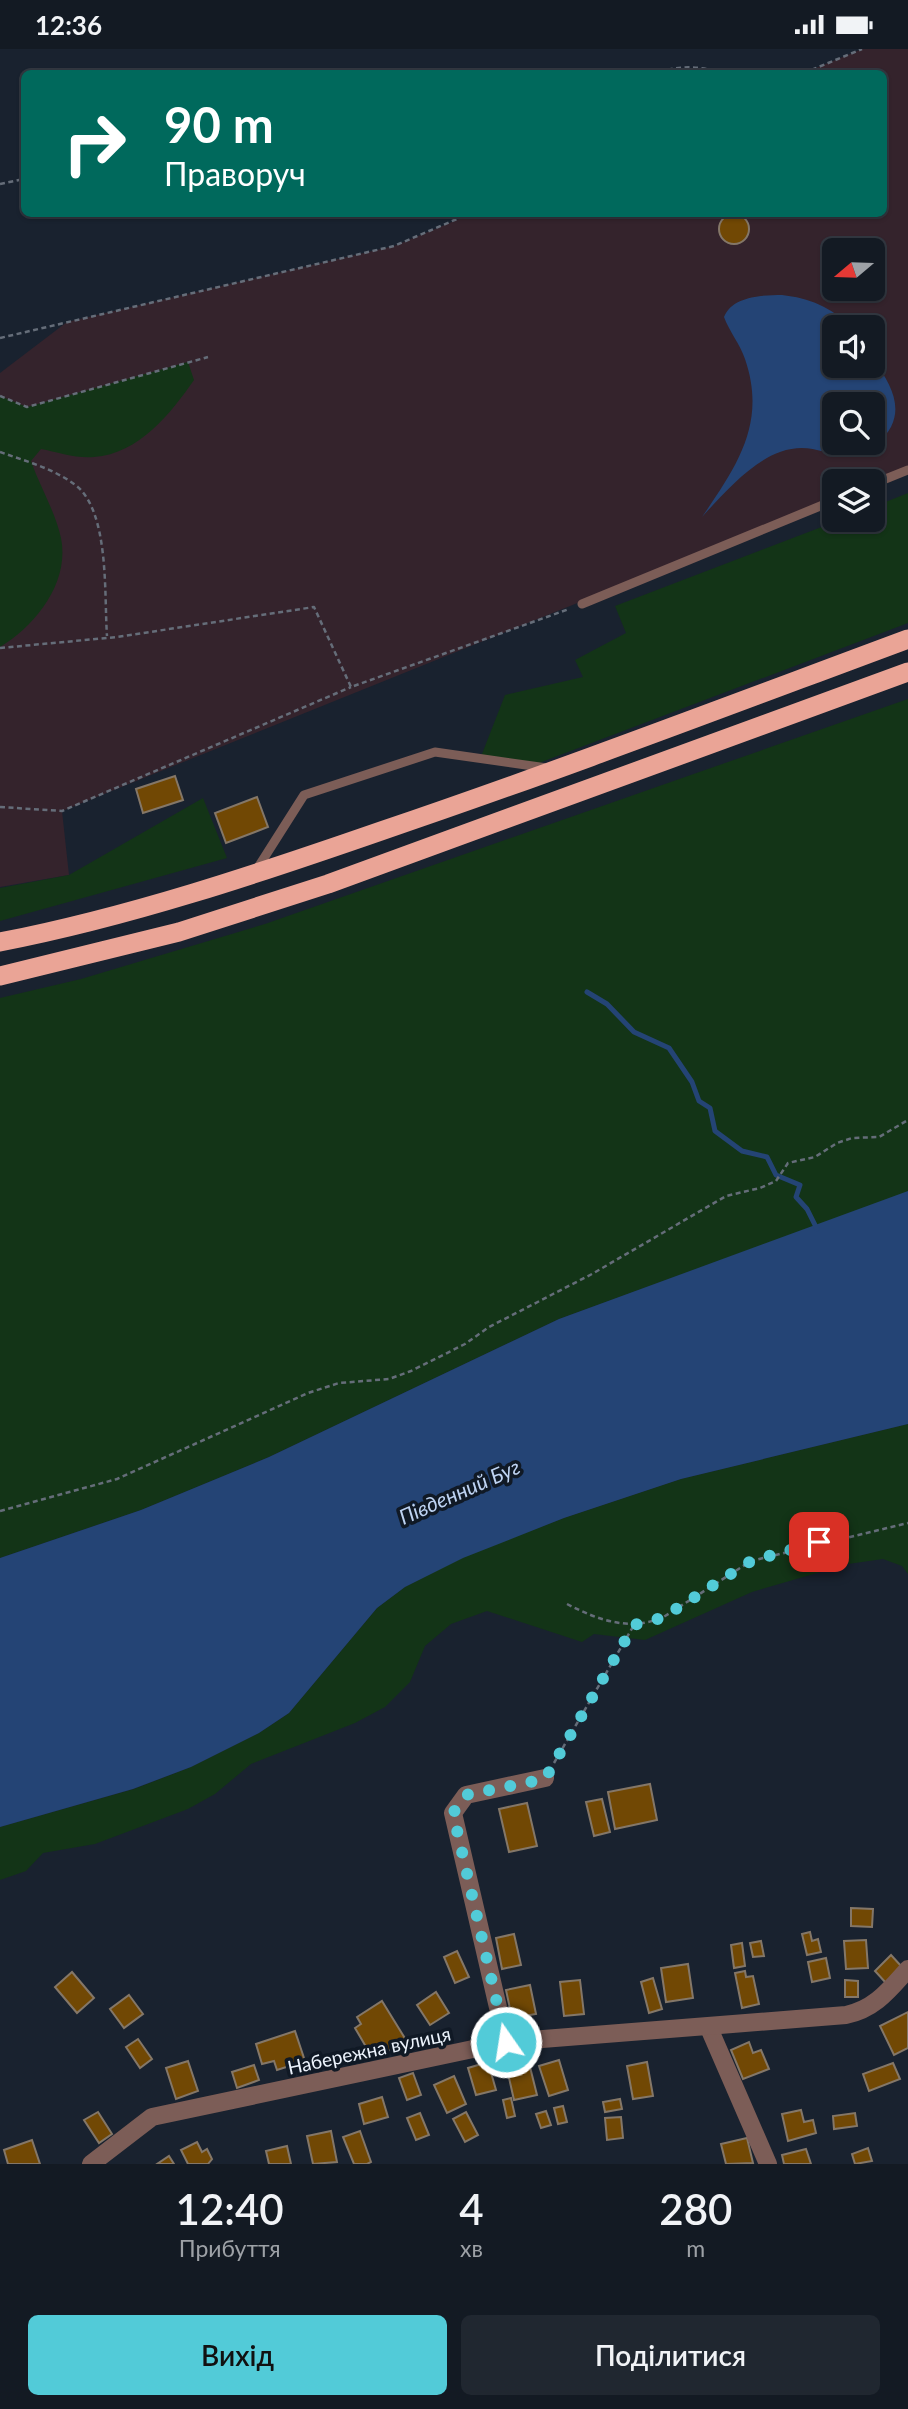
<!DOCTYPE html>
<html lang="uk">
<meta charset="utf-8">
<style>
body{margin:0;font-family:Lato,sans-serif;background:#202730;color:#f1f3f6;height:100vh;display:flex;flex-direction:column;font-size:26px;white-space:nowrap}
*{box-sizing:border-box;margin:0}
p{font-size:23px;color:#9da1a6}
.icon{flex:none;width:38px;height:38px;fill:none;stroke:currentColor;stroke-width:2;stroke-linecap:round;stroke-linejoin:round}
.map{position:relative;height:2115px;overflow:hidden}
.details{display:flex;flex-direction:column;background:#131a23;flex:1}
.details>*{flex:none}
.banner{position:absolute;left:21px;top:21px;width:866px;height:147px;border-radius:10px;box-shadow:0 2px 5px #0004,0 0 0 2px #323841;background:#00695c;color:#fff;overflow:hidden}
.needle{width:46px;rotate:251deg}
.buttons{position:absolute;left:822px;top:189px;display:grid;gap:14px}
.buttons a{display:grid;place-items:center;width:63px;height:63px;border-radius:10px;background:#131a23;box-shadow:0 2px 5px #0004,0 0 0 2px #323841;font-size:35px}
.pin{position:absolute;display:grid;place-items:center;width:60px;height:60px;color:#fff;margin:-30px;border-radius:14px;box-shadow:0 4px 10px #0006}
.me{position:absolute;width:77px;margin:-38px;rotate:347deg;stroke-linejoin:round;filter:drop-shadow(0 0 5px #0008)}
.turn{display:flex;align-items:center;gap:24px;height:147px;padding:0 28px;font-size:32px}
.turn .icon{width:91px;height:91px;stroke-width:2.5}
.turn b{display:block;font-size:49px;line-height:60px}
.eta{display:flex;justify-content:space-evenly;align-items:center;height:119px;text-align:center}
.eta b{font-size:42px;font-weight:600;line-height:49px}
.action{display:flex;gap:14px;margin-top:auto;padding:14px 28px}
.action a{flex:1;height:80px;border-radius:10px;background:#52cbd8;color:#111;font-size:28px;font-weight:600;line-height:80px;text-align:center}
.action a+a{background:#202730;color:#f1f3f6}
.status{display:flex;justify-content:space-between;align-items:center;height:49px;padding:0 35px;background:#131a23;direction:ltr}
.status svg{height:19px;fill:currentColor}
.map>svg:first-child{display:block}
.industrial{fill:#34232c;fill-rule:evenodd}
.green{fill:#133417}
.water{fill:#244475;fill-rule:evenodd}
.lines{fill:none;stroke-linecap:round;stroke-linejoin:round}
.stream{stroke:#244475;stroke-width:5}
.building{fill:#714804;stroke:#847768;stroke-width:2}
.path{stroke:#656d79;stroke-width:2.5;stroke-dasharray:5 3.5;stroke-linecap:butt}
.service{stroke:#7c5d57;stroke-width:9}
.minor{stroke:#7c5d57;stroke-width:18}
.trunk{stroke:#eaa496;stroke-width:19}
.route{stroke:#52cbd8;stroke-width:12;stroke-dasharray:0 21.6}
.labels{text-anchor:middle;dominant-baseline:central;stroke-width:7;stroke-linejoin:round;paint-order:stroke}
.street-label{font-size:19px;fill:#ecf3fc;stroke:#101925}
.water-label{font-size:21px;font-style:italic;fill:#bed3f2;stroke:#101925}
</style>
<div class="status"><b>12:36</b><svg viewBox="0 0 49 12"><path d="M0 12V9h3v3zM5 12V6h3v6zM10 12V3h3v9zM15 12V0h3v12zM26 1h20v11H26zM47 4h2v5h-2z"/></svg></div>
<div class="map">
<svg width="908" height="2115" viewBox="0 0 908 2115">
<rect width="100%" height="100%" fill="#19222f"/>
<path class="industrial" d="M 862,0 L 908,0 L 908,421 L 873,432 L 835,432 L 835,450 L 62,762 L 69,826 L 0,838 L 0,324 L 67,273 L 394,197 L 471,165 L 884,164 L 884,24 L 804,24 ZM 835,201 L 873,201 L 873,240 L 835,240 ZM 835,278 L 873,278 L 873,317 L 835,317 ZM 835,355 L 873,355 L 873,394 L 835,394 Z"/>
<g class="green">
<path d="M 188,313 L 194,331 C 171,364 139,405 94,408 C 78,410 57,403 41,400 L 31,412 C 40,438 55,462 61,489 C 70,534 35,577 0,598 L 0,347 L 27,358 Z"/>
<path d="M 908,444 L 908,574 L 531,717 L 480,710 L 505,646 L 583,628 L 575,611 L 626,584 L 615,557 L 840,471 L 873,471 L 873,458 Z"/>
<path d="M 908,650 L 908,1143 L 559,1270 L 269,1408 L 141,1461 L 0,1509 L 0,949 L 81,930 L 265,875 Z"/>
<path d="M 203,749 L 227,809 L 0,872 L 0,839 L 69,826 Z"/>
<path d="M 908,1375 L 908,1525 L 902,1517 L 883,1510 L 848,1515 L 752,1543 L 645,1591 L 594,1585 L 582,1593 L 487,1562 L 451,1575 L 425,1597 L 410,1633 L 385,1658 L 355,1674 L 251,1715 L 215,1745 L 188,1760 L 95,1795 L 43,1804 L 26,1822 L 0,1831 L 0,1778 L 134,1740 L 191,1718 L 259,1684 L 289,1664 L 377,1559 L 405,1538 L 463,1508 L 564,1469 L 681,1430 Z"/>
</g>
<g class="water">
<path d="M 782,246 C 809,249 832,258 850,278 L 835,278 L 835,317 L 873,317 L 873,310 C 895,340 908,368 877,395 C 869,401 859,407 848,407 C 821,405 809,393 780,403 C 751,413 722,446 702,468 C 737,417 767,374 745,310 C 740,295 729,282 724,268 C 732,247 763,246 782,246 ZM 835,355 L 873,355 L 873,394 L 835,394 Z"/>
<path d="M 908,1142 L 908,1375 L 681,1430 L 564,1469 L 463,1509 L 405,1538 L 377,1559 L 289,1664 L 259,1684 L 191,1718 L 133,1740 L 0,1778 L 0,1509 L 141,1461 L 269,1408 L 559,1270 Z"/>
</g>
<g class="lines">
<path class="stream" d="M 587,943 L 607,955 L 634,983 L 669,999 L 692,1033 L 699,1052 L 710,1059 L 715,1082 L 742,1102 L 767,1108 L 776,1126 L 800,1136 L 796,1148 L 807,1160 L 817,1180"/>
</g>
<g class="building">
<circle cx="734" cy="180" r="15"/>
<path d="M 175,727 L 183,751 L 143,764 L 136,740 Z"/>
<path d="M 257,748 L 268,778 L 226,794 L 215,764 Z"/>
<path d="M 650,1735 L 657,1771 L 615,1780 L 608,1743 Z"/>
<path d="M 602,1750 L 610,1783 L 594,1787 L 586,1753 Z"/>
<path d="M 527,1754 L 537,1797 L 509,1803 L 499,1760 Z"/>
<path d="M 851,1859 L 873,1860 L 872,1878 L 851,1877 Z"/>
<path d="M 810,1883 L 812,1892 L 818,1890 L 821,1903 L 807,1906 L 802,1885 Z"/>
<path d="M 514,1885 L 521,1916 L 502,1920 L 496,1889 Z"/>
<path d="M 866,1891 L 868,1919 L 846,1920 L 844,1892 Z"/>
<path d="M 761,1892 L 764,1907 L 753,1908 L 750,1894 Z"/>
<path d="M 742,1894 L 745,1917 L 734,1919 L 731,1896 Z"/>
<path d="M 457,1902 L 469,1928 L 455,1934 L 444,1908 Z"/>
<path d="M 891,1906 L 902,1918 L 886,1934 L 875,1922 Z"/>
<path d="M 826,1909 L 830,1929 L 812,1933 L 808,1913 Z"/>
<path d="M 688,1915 L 693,1949 L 666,1953 L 661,1919 Z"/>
<path d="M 745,1922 L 746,1928 L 753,1927 L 759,1955 L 742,1959 L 735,1924 Z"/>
<path d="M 72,1923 L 94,1949 L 77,1964 L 55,1938 Z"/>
<path d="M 653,1929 L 662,1960 L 649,1964 L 641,1933 Z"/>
<path d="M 580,1931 L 584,1965 L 564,1967 L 560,1933 Z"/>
<path d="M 845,1931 L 858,1932 L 858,1948 L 845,1948 Z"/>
<path d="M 530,1936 L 536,1965 L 512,1969 L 506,1941 Z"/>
<path d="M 436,1943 L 449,1964 L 430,1976 L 417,1956 Z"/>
<path d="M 129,1946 L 143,1965 L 124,1979 L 110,1960 Z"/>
<path d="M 382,1952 L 406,1991 L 383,2005 L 381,2002 L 372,2008 L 355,1979 L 361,1975 L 357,1968 Z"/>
<path d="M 908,1963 L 908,1999 L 894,2006 L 880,1977 Z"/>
<path d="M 295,1982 L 305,2012 L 277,2021 L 274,2012 L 262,2015 L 256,1995 Z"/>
<path d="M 138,1990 L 152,2010 L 140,2019 L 126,1998 Z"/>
<path d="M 749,1993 L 753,2004 L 761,2001 L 769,2020 L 743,2030 L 731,2001 Z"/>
<path d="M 527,2006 L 537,2046 L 514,2051 L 505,2011 Z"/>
<path d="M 559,2011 L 568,2041 L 549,2047 L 539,2017 Z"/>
<path d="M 188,2012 L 198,2042 L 176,2050 L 166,2019 Z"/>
<path d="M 488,2013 L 496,2041 L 476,2046 L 468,2019 Z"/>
<path d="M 647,2013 L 653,2047 L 633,2050 L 627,2017 Z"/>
<path d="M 893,2014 L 900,2030 L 869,2042 L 863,2025 Z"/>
<path d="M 254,2016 L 259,2031 L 237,2039 L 232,2023 Z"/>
<path d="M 413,2024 L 421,2046 L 407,2051 L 399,2029 Z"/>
<path d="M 454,2027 L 466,2055 L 447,2064 L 434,2036 Z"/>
<path d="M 382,2048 L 388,2068 L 364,2075 L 359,2055 Z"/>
<path d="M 511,2049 L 515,2067 L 507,2069 L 503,2051 Z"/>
<path d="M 620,2050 L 622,2060 L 605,2063 L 603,2053 Z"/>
<path d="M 563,2057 L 567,2073 L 558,2075 L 554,2059 Z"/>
<path d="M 801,2061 L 804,2073 L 813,2071 L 816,2084 L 788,2092 L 782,2065 Z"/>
<path d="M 546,2062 L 551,2076 L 541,2079 L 536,2065 Z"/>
<path d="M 98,2063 L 112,2085 L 99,2094 L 84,2071 Z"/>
<path d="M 466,2063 L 478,2086 L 465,2093 L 453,2070 Z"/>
<path d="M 420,2064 L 429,2086 L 416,2091 L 407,2069 Z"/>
<path d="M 855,2064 L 857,2077 L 834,2080 L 833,2067 Z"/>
<path d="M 621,2068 L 623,2089 L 607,2091 L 605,2069 Z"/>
<path d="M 331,2082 L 337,2113 L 313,2115 L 307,2087 Z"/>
<path d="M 360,2082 L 371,2113 L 367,2115 L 354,2115 L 343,2088 Z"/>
<path d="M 747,2089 L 753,2114 L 726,2115 L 721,2095 Z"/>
<path d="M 32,2091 L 40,2115 L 8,2115 L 4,2101 Z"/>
<path d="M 197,2093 L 202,2103 L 207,2100 L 212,2110 L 208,2115 L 188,2115 L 181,2101 Z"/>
<path d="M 287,2097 L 291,2115 L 269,2115 L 266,2102 Z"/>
<path d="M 868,2099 L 872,2112 L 855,2115 L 852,2105 Z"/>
<path d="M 806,2100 L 811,2115 L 784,2115 L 782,2106 Z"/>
<path d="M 169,2107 L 174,2115 L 157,2115 Z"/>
</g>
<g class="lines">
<g class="path">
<path d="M 651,24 C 676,18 696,15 721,24"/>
<path d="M 804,24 L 862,0"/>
<path d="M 0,135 L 24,130"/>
<path d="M 0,289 L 394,197 L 471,164"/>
<path d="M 0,347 L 27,358 L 208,308"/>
<path d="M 0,403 C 25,412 52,419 74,435 C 110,460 104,546 107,587"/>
<path d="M 0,599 L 117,588 L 314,558 L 351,638 L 569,560"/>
<path d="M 0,758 L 62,762 L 351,638"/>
<path d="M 0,1462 L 117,1430 L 308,1344 L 339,1334 L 389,1330 L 411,1322 L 465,1295 L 489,1278 L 592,1225 L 726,1147 L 760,1139 L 776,1132 L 788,1114 L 815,1108 L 837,1094 L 852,1089 L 879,1088 L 908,1071"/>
<path d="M 567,1555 C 598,1571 628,1582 662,1569 L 751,1512 L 908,1474"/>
<path d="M 554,1714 L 634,1576"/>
</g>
<g class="service">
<path d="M 873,435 L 908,421"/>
<path d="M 582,555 L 835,451"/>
<path d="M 257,820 L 304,746 L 435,703 L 547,719"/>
</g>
<g class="minor">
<path d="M 709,1979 L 768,2115"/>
<path d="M 506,1993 L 453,1764 L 466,1746 L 545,1729"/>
<path d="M 91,2115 L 152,2068 L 506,1993 L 846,1966 C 875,1960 889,1941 908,1920"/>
</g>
<g class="trunk">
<path d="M 0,893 C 129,868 257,825 381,782 C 558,722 733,655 908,590"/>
<path d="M 0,927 L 179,883 L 328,835 L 908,623"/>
</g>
</g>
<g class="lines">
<path class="route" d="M 506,1993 L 453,1764 L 466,1746 L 545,1730 L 634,1576 L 662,1569 L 751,1512 L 819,1493"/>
</g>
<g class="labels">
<g class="street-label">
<text transform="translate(369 2001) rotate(-12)">Набережна вулиця</text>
</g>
<g class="water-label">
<text transform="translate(459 1442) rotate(-24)">Південний Буг</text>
</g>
</g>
</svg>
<div class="buttons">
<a><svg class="needle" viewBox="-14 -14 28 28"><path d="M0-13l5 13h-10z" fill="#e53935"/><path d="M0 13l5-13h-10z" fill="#9da1a6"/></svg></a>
<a><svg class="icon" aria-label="sound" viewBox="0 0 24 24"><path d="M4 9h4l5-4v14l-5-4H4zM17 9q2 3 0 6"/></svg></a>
<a><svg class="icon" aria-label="search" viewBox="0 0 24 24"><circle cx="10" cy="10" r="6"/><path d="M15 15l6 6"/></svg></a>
<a><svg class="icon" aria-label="layers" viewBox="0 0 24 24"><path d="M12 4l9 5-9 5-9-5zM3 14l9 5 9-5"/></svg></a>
</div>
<div class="pin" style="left:819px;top:1493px;background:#d93025"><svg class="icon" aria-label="arrive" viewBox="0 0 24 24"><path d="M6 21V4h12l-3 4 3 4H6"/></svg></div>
<svg class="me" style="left:506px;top:1993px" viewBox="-20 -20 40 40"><circle r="17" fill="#52cbd8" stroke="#fff" stroke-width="3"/><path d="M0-11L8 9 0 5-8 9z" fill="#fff"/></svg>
<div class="banner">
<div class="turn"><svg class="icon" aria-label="right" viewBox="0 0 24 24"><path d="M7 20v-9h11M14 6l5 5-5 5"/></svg><div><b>90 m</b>Праворуч</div></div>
</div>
</div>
<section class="details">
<div class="eta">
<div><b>12:40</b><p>Прибуття</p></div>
<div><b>4</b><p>хв</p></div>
<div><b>280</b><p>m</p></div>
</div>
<div class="action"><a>Вихід</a><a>Поділитися</a></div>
</section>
